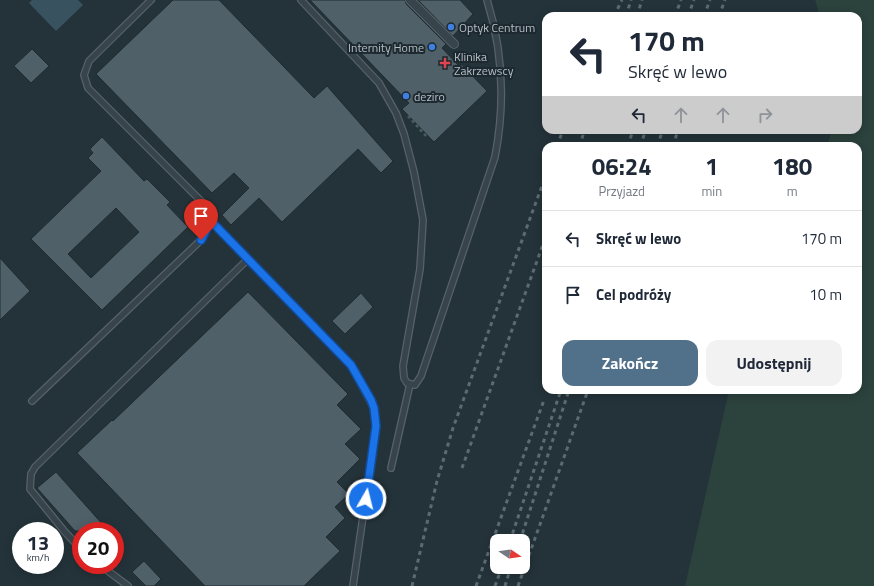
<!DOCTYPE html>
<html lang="pl">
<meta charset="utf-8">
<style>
body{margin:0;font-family:"Titillium Web",sans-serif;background:#f2f2f3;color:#1f2937;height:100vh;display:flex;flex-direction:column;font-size:15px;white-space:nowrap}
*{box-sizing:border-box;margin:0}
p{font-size:13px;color:#747a83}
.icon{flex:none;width:22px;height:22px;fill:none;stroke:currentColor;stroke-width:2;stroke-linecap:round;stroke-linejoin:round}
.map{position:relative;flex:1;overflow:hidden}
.side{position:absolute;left:542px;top:142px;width:320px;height:252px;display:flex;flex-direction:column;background:#fff;border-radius:12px;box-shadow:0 2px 10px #0003}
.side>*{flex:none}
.hud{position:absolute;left:542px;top:12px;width:320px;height:122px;border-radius:12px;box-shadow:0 2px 10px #0003;background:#fff;color:#1f2937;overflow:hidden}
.needle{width:26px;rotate:103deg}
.tools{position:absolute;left:490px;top:534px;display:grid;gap:8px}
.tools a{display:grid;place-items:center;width:40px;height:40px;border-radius:8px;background:#fff;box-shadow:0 2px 10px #0003;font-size:20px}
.speed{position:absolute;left:12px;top:522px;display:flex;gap:8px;font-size:20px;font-weight:700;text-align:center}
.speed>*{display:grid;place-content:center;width:52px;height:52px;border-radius:50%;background:#fff;box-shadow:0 2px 10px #0003;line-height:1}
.speed small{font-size:10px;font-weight:400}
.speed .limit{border:6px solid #d22;background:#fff;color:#111}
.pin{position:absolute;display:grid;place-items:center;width:34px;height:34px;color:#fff;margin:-41px -17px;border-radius:50% 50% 50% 0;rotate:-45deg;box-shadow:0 0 4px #0007}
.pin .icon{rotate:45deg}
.me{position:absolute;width:44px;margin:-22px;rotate:8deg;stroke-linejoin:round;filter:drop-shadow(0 0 3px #0008)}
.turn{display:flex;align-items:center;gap:14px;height:84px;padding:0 20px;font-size:18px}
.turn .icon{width:52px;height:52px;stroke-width:2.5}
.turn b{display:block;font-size:28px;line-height:34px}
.lanes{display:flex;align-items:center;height:38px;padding:0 20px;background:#0003;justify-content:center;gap:20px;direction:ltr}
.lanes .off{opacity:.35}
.eta{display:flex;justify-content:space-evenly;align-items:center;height:68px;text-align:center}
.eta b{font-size:24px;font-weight:700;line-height:28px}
.button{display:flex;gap:8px;margin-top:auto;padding:8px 20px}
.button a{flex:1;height:46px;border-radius:12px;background:#51718b;color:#fff;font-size:16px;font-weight:700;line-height:46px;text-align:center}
.button a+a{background:#f2f2f3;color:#1f2937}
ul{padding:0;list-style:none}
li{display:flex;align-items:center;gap:12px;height:56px;padding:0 20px;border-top:1px solid #e0e1e3}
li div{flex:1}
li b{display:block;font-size:15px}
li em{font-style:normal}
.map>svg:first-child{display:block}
.green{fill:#2c423d}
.water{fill:#395260}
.building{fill:#506068;stroke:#1f2b31;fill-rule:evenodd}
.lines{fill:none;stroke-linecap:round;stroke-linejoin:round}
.service-casing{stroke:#566268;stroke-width:8}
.pedestrian-casing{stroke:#566268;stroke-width:10}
.path{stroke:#4b5e5d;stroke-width:2.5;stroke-dasharray:3 3;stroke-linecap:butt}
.service{stroke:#38444b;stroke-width:5.5}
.pedestrian{stroke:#38444b;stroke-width:8}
.rail{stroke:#5c6b73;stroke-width:3;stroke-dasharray:4 4;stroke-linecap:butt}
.route-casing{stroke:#114b97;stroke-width:10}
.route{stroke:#1a73e8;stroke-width:7}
.shop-dot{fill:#3f7fe0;stroke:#1d292f;stroke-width:1.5}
.health-dot{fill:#e0444e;stroke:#1d292f;stroke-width:1.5}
.labels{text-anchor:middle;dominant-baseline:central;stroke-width:4;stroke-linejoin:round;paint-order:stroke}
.poi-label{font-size:12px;fill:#b3bfc6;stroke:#1d292f;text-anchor:start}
</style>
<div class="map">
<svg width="874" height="586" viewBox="0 0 874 586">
<rect width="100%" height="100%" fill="#24333a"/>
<path class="green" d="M 815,0 L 874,0 L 874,586 L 685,586 L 729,390 L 858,390 L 858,146 L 827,146 L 832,130 L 858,130 L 858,16 L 820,16 Z"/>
<path class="water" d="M 32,0 L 78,0 L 83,5 L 56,31 L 29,3 Z"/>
<g class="building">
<path d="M 173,0 L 219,0 L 314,98 L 327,86 L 393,161 L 381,173 L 358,149 L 282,222 L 259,198 L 231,225 L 222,215 L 249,188 L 234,173 L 212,193 L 96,74 Z"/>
<path d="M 310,0 L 405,0 L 406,4 L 446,44 L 442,48 L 459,66 L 461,64 L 487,91 L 434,142 L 402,109 L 409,103 Z"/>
<path d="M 418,0 L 460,0 L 473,14 L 453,36 Z"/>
<path d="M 32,49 L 49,66 L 31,83 L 14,66 Z"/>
<path d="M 102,137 L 144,181 L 147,179 L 170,202 L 167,205 L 188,227 L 102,310 L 31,239 L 101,171 L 88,158 L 93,153 L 90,149 ZM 116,208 L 139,232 L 91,278 L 68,254 Z"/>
<path d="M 0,258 L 30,291 L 0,320 Z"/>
<path d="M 248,292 L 348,394 L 337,405 L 361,429 L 345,444 L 360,459 L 337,482 L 349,494 L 335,507 L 345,518 L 326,537 L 340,551 L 304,586 L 205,586 L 77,453 L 112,420 L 113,421 Z"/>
<path d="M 361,293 L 373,307 L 345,334 L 332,321 Z"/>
<path d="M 56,472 L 104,526 L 99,531 L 75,531 L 37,488 Z"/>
<path d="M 144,561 L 161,579 L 154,586 L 146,586 L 132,572 Z"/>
</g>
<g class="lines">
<g class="service-casing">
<g id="service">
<path d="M 301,0 L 379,83 L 396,113 L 404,134 L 414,172 L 423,220 L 420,269 L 403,366 L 404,378 L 407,383 L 415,385 L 421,376 L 495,157 C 505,105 503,51 487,0"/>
<path d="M 209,219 L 351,365 L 374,408 L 376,426 L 353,586"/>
<path d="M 32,401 L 201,240 C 209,228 210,217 204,204 L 88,88 L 84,75 L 89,61 L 151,0"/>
<path d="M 391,468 L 410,384"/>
<path d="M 81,549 L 65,532 L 30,489 L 31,474 L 35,467 L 248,259"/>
<path d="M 100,565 L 128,586"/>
</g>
</g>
<g class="pedestrian-casing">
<path id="pedestrian" d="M 410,0 L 454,44"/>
</g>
<path class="path" d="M 408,116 L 426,136"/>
<use href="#service" class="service"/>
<use href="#pedestrian" class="pedestrian"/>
<g class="rail">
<path d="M 614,16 L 622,0"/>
<path d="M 626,16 L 631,0"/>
<path d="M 637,16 L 642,0"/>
<path d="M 675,16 L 681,0"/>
<path d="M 688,16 L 694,0"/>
<path d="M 704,16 L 710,0"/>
<path d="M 719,16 L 725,0"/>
<path d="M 557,146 L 563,130"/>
<path d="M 579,146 L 585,130"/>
<path d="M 628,146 L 633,130"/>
<path d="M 640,146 L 646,130"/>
<path d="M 657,146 L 663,130"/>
<path d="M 673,146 L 678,130"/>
<path d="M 462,468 L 546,236"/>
<path d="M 510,541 L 561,390"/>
<path d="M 520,541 L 569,390"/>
<path d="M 412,586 L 437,481 L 453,428 L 546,175"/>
<path d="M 476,586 L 544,400"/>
<path d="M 495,586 L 502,567"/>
<path d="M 505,586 L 511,567"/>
<path d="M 518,586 L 588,390"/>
</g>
</g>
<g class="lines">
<g class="route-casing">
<path id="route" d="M 201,240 L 206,231 L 209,219 L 351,365 L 371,400 L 374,408 L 376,426 L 366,499"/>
</g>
<use href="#route" class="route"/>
</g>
<g class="shop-dot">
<circle cx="451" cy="27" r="4"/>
<circle cx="432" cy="47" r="4"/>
<circle cx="406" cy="96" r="4"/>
</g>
<path class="health-dot" d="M443 57h4v4h4v4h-4v4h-4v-4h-4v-4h4z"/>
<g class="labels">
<g class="poi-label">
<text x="459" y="27">Optyk Centrum</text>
<text x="424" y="47" text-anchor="end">Internity Home</text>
<text x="454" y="56">Klinika<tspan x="454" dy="14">Zakrzewscy</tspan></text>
<text x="414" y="96">deziro</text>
</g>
</g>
</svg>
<div class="tools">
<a><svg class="needle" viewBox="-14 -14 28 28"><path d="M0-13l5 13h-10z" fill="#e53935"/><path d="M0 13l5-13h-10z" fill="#747a83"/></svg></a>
</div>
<div class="speed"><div>13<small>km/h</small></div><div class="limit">20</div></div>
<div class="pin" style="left:201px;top:240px;background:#d93025"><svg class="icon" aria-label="arrive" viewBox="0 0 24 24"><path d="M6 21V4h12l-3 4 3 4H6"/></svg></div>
<svg class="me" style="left:366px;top:499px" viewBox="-20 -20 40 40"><circle r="17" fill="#1a73e8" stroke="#fff" stroke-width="3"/><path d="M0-11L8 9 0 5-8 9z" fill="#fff"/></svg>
<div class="hud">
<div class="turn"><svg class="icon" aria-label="left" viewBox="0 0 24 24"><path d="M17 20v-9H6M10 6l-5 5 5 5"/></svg><div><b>170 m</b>Skręć w lewo</div></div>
<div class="lanes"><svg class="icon" aria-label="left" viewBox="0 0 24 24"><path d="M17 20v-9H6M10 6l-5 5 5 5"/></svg><svg class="icon off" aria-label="ahead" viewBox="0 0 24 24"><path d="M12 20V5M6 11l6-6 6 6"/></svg><svg class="icon off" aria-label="ahead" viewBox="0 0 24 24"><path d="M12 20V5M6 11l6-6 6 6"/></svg><svg class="icon off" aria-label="right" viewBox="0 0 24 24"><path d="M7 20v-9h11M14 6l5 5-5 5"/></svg></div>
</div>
<section class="side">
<div class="eta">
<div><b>06:24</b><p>Przyjazd</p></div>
<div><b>1</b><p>min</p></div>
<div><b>180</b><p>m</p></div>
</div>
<ul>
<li><svg class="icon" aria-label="left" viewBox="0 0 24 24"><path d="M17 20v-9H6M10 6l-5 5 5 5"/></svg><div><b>Skręć w lewo</b></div><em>170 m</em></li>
<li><svg class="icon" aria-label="arrive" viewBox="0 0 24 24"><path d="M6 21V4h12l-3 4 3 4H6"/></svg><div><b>Cel podróży</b></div><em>10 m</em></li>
</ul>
<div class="button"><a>Zakończ</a><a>Udostępnij</a></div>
</section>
</div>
